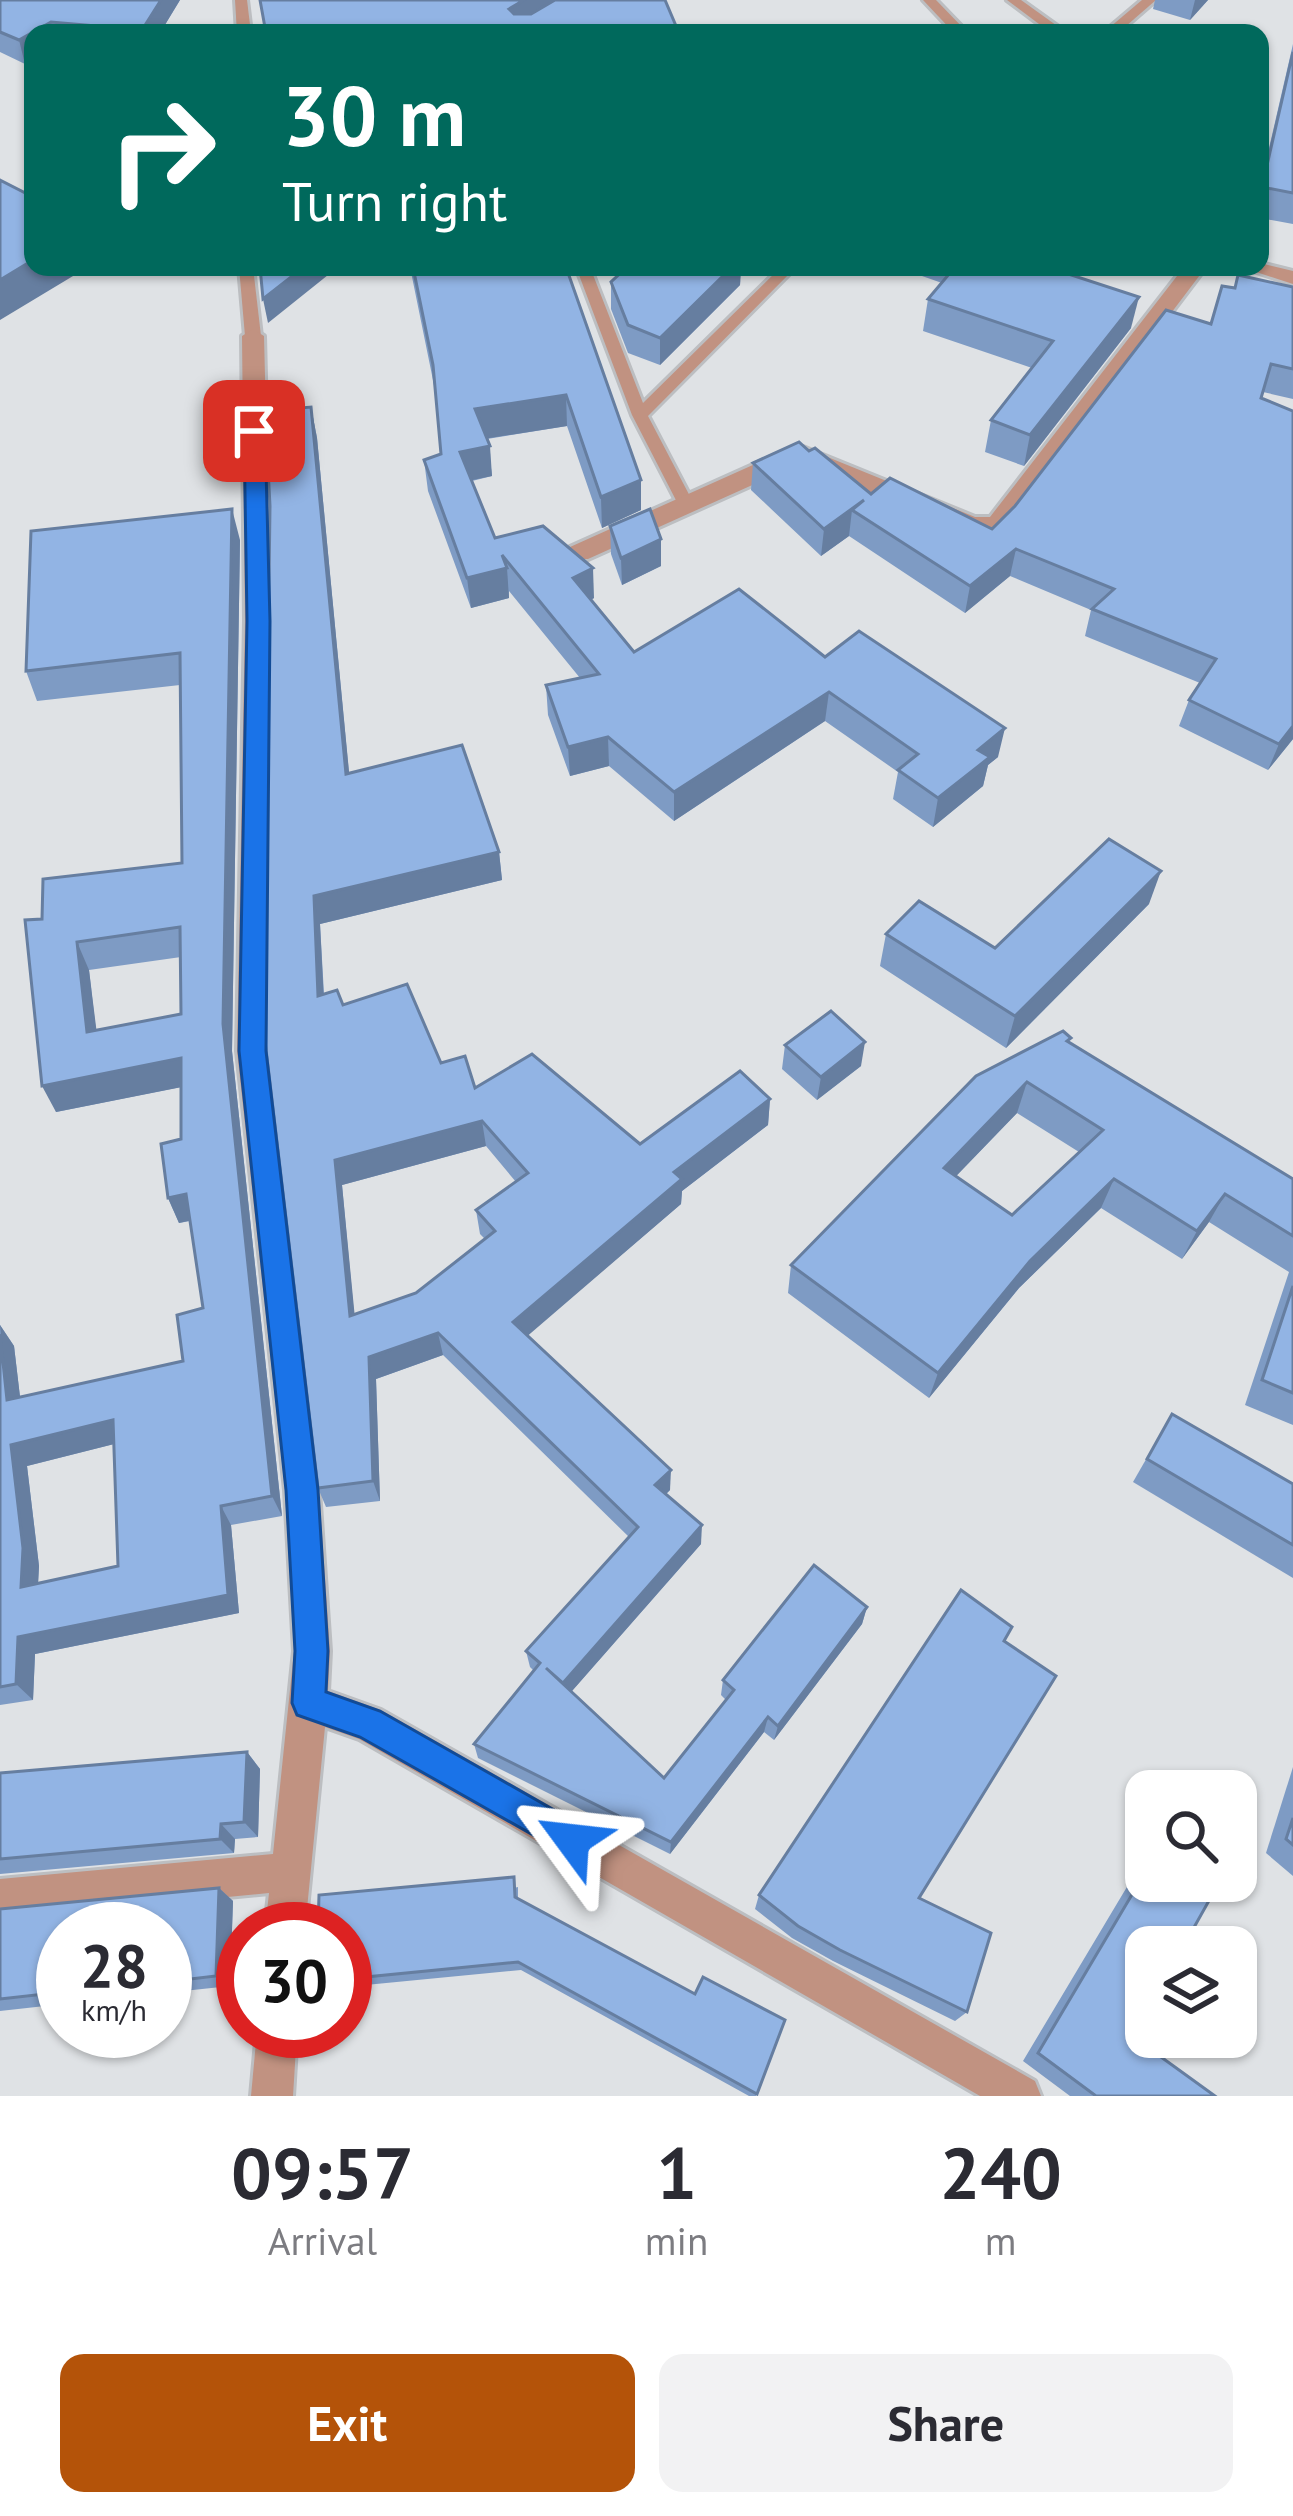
<!DOCTYPE html>
<style>
body{margin:0;font-family:"PT Sans",sans-serif;background:#f2f2f3;color:#2b2b33;height:100vh;display:flex;flex-direction:column;font-size:45px;white-space:nowrap}
*{box-sizing:border-box;margin:0}
p{font-size:39px;color:#7c7c81}
.icon{flex:none;width:66px;height:66px;fill:none;stroke:currentColor;stroke-width:2;stroke-linecap:round;stroke-linejoin:round}
.map{position:relative;height:2096px;overflow:hidden}
.side{display:flex;flex-direction:column;background:#fff;flex:1}
.side>*{flex:none}
.top-card{position:absolute;left:24px;top:24px;width:1245px;height:252px;border-radius:24px;box-shadow:0 3px 9px #0004;background:#00695c;color:#fff;overflow:hidden}
.buttons{position:absolute;left:1125px;top:1770px;display:grid;gap:24px}
.buttons a{display:grid;place-items:center;width:132px;height:132px;border-radius:24px;background:#fff;box-shadow:0 3px 9px #0004;font-size:60px}
.speed{position:absolute;left:36px;top:1902px;display:flex;gap:24px;font-size:60px;font-weight:700;text-align:center}
.speed>*{display:grid;place-content:center;width:156px;height:156px;border-radius:50%;background:#fff;box-shadow:0 3px 9px #0004;line-height:1}
.speed small{font-size:30px;font-weight:400}
.speed .limit{border:18px solid #d22;background:#fff;color:#111}
.pin{position:absolute;display:grid;place-items:center;width:102px;height:102px;color:#fff;margin:-51px;border-radius:24px;box-shadow:0 6px 18px #0006}
.me{position:absolute;width:132px;margin:-66px;rotate:300deg;stroke-linejoin:round;filter:drop-shadow(0 0 9px #0008)}
.turn{display:flex;align-items:center;gap:42px;height:252px;padding:0 60px;font-size:54px}
.turn .icon{width:156px;height:156px;stroke-width:2.5}
.turn b{display:block;font-size:84px;line-height:102px}
.eta{display:flex;justify-content:space-evenly;align-items:center;height:204px;text-align:center}
.eta b{font-size:72px;font-weight:700;line-height:84px}
.button{display:flex;gap:24px;margin-top:auto;padding:24px 60px}
.button a{flex:1;height:138px;border-radius:24px;background:#b45309;color:#fff;font-size:48px;font-weight:700;line-height:138px;text-align:center}
.button a+a{background:#f2f2f3;color:#2b2b33}
.map>svg:first-child{display:block}
.lines{fill:none;stroke-linecap:round;stroke-linejoin:round}
.service-casing{stroke:#bcbec1;stroke-width:6}
.minor-casing{stroke:#bcbec1;stroke-width:6}
.service{fill:#c19281;fill-rule:evenodd}
.minor{fill:#c19281;fill-rule:evenodd}
.wall{fill:#7e9bc4;fill-rule:evenodd}
.shaded-wall{fill:#667ea0}
.building{fill:#92b4e4;stroke:#667ea0;stroke-width:3;fill-rule:evenodd}
.route{fill:#1a73e8;stroke:#114b97;stroke-width:3}
</style>
<div class="map">
<svg width="1293" height="2096" viewBox="0 0 1293 2096">
<rect width="100%" height="100%" fill="#dfe2e5"/>
<g class="lines">
<g class="service-casing">
<g id="service">
<path d="M 235,0 L 247,0 L 251,33 L 237,33 Z"/>
<path d="M 923,0 L 936,0 L 968,33 L 954,33 Z"/>
<path d="M 1007,0 L 1021,0 L 1067,33 L 1051,33 Z"/>
<path d="M 1142,0 L 1156,0 L 1118,33 L 1103,33 Z"/>
<path d="M 239,267 L 253,267 L 261,336 L 253,341 L 245,336 Z"/>
<path d="M 576,267 L 590,267 L 643,403 L 781,267 L 796,267 L 648,416 L 694,504 L 692,508 L 680,508 L 632,415 Z"/>
</g>
</g>
<g class="minor-casing">
<g id="minor">
<path d="M 1260,263 L 1293,271 L 1293,284 L 1241,267 L 1260,267 Z"/>
<path d="M 1184,267 L 1206,267 L 1006,531 L 963,531 L 801,463 L 588,559 L 570,559 L 567,553 L 570,547 L 782,452 L 803,447 L 975,517 L 990,517 Z"/>
<path d="M 253,329 L 264,336 L 271,621 L 267,1051 L 319,1490 L 330,1651 L 328,1691 L 381,1710 L 1035,2081 L 1041,2096 L 980,2096 L 359,1739 L 325,1727 L 305,1929 L 265,1929 L 269,1893 L 0,1919 L 0,1879 L 273,1854 L 294,1651 L 285,1490 L 237,1051 L 245,621 L 242,336 Z"/>
<path d="M 257,2031 L 297,2031 L 293,2096 L 251,2096 Z"/>
</g>
</g>
<use href="#service" class="service"/>
<use href="#minor" class="minor"/>
</g>
<g class="wall">
<path d="M 0,0 L 180,0 L 160,33 L 33,33 L 33,59 L 25,64 L 0,52 Z"/>
<path d="M 1155,0 L 1208,0 L 1190,20 L 1153,9 Z"/>
<path d="M 1293,44 L 1293,224 L 1260,218 L 1260,187 Z"/>
<path d="M 410,267 L 566,267 L 641,480 L 641,510 L 602,528 L 567,426 L 487,439 L 492,476 L 472,481 L 495,538 L 594,598 L 591,600 L 634,652 L 825,657 L 998,757 L 988,765 L 983,786 L 933,827 L 893,799 L 898,772 L 825,721 L 674,821 L 609,766 L 570,776 L 548,715 L 546,685 L 580,678 L 509,591 L 509,598 L 471,608 L 428,491 L 424,460 L 441,454 L 435,390 Z"/>
<path d="M 627,267 L 741,267 L 740,285 L 660,365 L 628,353 L 611,309 L 611,282 Z"/>
<path d="M 903,267 L 1047,267 L 1131,328 L 1024,466 L 985,452 L 991,420 L 1032,368 L 923,331 L 928,299 L 942,283 L 902,269 Z"/>
<path d="M 1293,287 L 1293,399 L 1263,392 L 1261,398 L 1293,411 L 1293,739 L 1268,770 L 1179,726 L 1189,700 L 1200,683 L 1085,636 L 1091,610 L 1010,576 L 965,613 L 849,536 L 821,556 L 751,490 L 753,463 L 992,529 L 1211,324 L 1234,288 Z"/>
<path d="M 311,407 L 317,438 L 349,773 L 499,852 L 502,880 L 320,924 L 324,994 L 441,1063 L 475,1088 L 640,1144 L 770,1099 L 768,1125 L 682,1191 L 681,1204 L 527,1335 L 670,1490 L 666,1494 L 701,1544 L 571,1692 L 664,1778 L 726,1700 L 721,1695 L 723,1680 L 867,1607 L 862,1624 L 774,1740 L 764,1732 L 670,1854 L 478,1758 L 474,1744 L 534,1671 L 530,1667 L 526,1651 L 629,1537 L 443,1355 L 376,1379 L 380,1501 L 326,1507 L 318,1488 ZM 486,1146 L 516,1182 L 476,1210 L 480,1234 L 485,1239 L 416,1293 L 354,1314 L 342,1185 Z"/>
<path d="M 610,526 L 661,566 L 622,585 L 611,554 Z"/>
<path d="M 240,540 L 232,1051 L 282,1516 L 231,1525 L 239,1613 L 35,1654 L 33,1700 L 0,1705 L 0,1325 L 14,1346 L 20,1397 L 183,1361 L 203,1308 L 190,1221 L 179,1223 L 168,1198 L 181,1139 L 181,1087 L 56,1112 L 42,919 L 182,863 L 180,685 L 37,701 L 26,671 ZM 181,957 L 181,1014 L 96,1031 L 89,970 ZM 114,1444 L 118,1566 L 38,1583 L 39,1566 L 27,1466 Z"/>
<path d="M 1149,904 L 1006,1048 L 880,966 L 886,934 L 995,948 Z"/>
<path d="M 1069,1042 L 1293,1179 L 1293,1425 L 1245,1405 L 1289,1272 L 1209,1222 L 1182,1259 L 1101,1208 L 1019,1288 L 929,1398 L 788,1293 L 791,1265 ZM 1017,1113 L 1079,1152 L 1012,1215 L 956,1176 Z"/>
<path d="M 785,1045 L 861,1066 L 817,1100 L 782,1069 Z"/>
<path d="M 1172,1414 L 1293,1484 L 1293,1578 L 1133,1482 Z"/>
<path d="M 1004,1641 L 919,1898 L 967,2012 L 955,2021 L 833,1961 L 792,1938 L 755,1909 L 759,1895 Z"/>
<path d="M 247,1752 L 260,1769 L 258,1837 L 235,1839 L 234,1853 L 0,1874 L 0,1773 Z"/>
<path d="M 1293,1767 L 1293,1876 L 1266,1853 Z"/>
<path d="M 1146,1855 L 1146,1881 L 1132,2036 L 1215,2096 L 1070,2096 L 1023,2061 Z"/>
<path d="M 518,1887 L 518,1898 L 695,1994 L 785,2020 L 756,2096 L 749,2096 L 521,1970 L 345,1987 L 345,1929 Z"/>
<path d="M 219,1888 L 233,1901 L 230,1986 L 165,1993 L 165,1929 L 63,1929 L 63,2004 L 0,2011 L 0,1909 Z"/>
</g>
<g class="shaded-wall">
<path d="M 161,0 L 180,0 L 160,33 L 143,33 L 142,30 Z"/>
<path d="M 524,0 L 563,0 L 511,32 L 509,9 Z"/>
<path d="M 1195,0 L 1208,0 L 1190,20 Z"/>
<path d="M 51,22 L 54,33 L 33,33 L 33,59 L 25,64 L 19,40 Z"/>
<path d="M 33,260 L 33,267 L 88,267 L 0,320 L 0,280 Z"/>
<path d="M 304,267 L 338,267 L 268,323 L 263,299 Z"/>
<path d="M 732,267 L 741,267 L 740,285 L 660,365 L 660,338 Z"/>
<path d="M 1139,297 L 1131,328 L 1024,466 L 1030,435 Z"/>
<path d="M 566,395 L 567,426 L 477,440 L 475,409 Z"/>
<path d="M 311,407 L 317,438 L 352,803 L 346,774 Z"/>
<path d="M 490,446 L 492,476 L 463,482 L 460,452 Z"/>
<path d="M 641,480 L 641,510 L 602,528 L 601,497 Z"/>
<path d="M 864,500 L 852,510 L 849,536 L 821,556 L 824,529 Z"/>
<path d="M 232,509 L 240,540 L 232,1051 L 282,1516 L 272,1496 L 223,1024 Z"/>
<path d="M 661,539 L 661,566 L 622,585 L 621,558 Z"/>
<path d="M 1016,549 L 1010,576 L 965,613 L 970,586 Z"/>
<path d="M 507,568 L 509,598 L 471,608 L 467,578 Z"/>
<path d="M 593,568 L 594,598 L 574,608 L 573,578 Z"/>
<path d="M 829,692 L 825,721 L 674,821 L 674,792 Z"/>
<path d="M 1293,726 L 1293,739 L 1268,770 L 1279,744 Z"/>
<path d="M 1005,728 L 998,757 L 988,765 L 983,786 L 933,827 L 938,798 L 978,750 Z"/>
<path d="M 608,737 L 609,766 L 570,776 L 568,747 Z"/>
<path d="M 499,852 L 502,880 L 320,924 L 325,1023 L 318,996 L 314,896 Z"/>
<path d="M 1161,871 L 1149,904 L 1006,1048 L 1015,1016 Z"/>
<path d="M 77,942 L 89,970 L 100,1059 L 87,1032 Z"/>
<path d="M 865,1042 L 861,1066 L 817,1100 L 821,1077 Z"/>
<path d="M 181,1058 L 192,1085 L 56,1112 L 42,1086 Z"/>
<path d="M 1027,1082 L 1017,1113 L 936,1197 L 944,1168 Z"/>
<path d="M 770,1099 L 768,1125 L 682,1191 L 681,1204 L 517,1345 L 513,1322 L 674,1172 Z"/>
<path d="M 482,1121 L 486,1146 L 342,1185 L 357,1339 L 350,1316 L 335,1160 Z"/>
<path d="M 1114,1179 L 1101,1208 L 1019,1288 L 929,1398 L 938,1373 L 1030,1261 Z"/>
<path d="M 186,1194 L 197,1219 L 179,1223 L 168,1198 Z"/>
<path d="M 1225,1194 L 1209,1222 L 1182,1259 L 1197,1231 Z"/>
<path d="M 0,1325 L 14,1346 L 23,1422 L 7,1400 Z"/>
<path d="M 438,1333 L 443,1355 L 376,1379 L 380,1501 L 373,1481 L 369,1357 Z"/>
<path d="M 113,1420 L 126,1441 L 27,1466 L 39,1566 L 37,1605 L 21,1587 L 11,1445 Z"/>
<path d="M 671,1470 L 670,1490 L 655,1505 L 655,1485 Z"/>
<path d="M 221,1506 L 231,1525 L 239,1613 L 35,1654 L 33,1700 L 16,1684 L 18,1637 Z"/>
<path d="M 702,1525 L 701,1544 L 565,1699 L 563,1683 Z"/>
<path d="M 867,1607 L 862,1624 L 774,1740 L 778,1726 Z"/>
<path d="M 768,1717 L 764,1732 L 670,1854 L 671,1842 Z"/>
<path d="M 247,1752 L 260,1769 L 258,1837 L 244,1822 Z"/>
<path d="M 221,1824 L 235,1839 L 234,1853 L 220,1839 Z"/>
<path d="M 219,1888 L 233,1901 L 230,1986 L 216,1976 Z"/>
</g>
<g class="building">
<path d="M 0,0 L 161,0 L 142,30 L 51,22 L 19,40 L 0,32 Z"/>
<path d="M 260,0 L 524,0 L 509,9 L 514,14 L 531,14 L 555,0 L 665,0 L 679,33 L 266,33 Z"/>
<path d="M 1293,52 L 1293,193 L 1262,187 Z"/>
<path d="M 0,180 L 33,197 L 33,260 L 0,280 Z"/>
<path d="M 260,267 L 304,267 L 263,299 Z"/>
<path d="M 413,267 L 566,267 L 641,480 L 601,497 L 566,395 L 475,409 L 490,446 L 460,452 L 495,538 L 543,526 L 593,568 L 573,578 L 634,652 L 739,589 L 825,657 L 859,631 L 1005,728 L 978,750 L 990,757 L 938,798 L 898,770 L 918,754 L 829,692 L 674,792 L 608,737 L 568,747 L 546,685 L 599,674 L 502,555 L 507,568 L 467,578 L 424,460 L 441,454 L 433,365 Z"/>
<path d="M 627,267 L 732,267 L 660,338 L 628,325 L 611,282 Z"/>
<path d="M 955,267 L 1047,267 L 1139,297 L 1030,435 L 991,420 L 1053,341 L 928,299 Z"/>
<path d="M 1238,275 L 1293,287 L 1293,369 L 1271,364 L 1261,398 L 1293,411 L 1293,726 L 1279,744 L 1189,700 L 1216,659 L 1092,609 L 1114,589 L 1016,549 L 970,586 L 852,510 L 864,500 L 824,529 L 753,463 L 799,442 L 809,451 L 815,448 L 871,494 L 890,478 L 992,529 L 1015,506 L 1166,310 L 1211,324 L 1222,286 L 1235,288 Z"/>
<path d="M 311,407 L 346,774 L 462,745 L 499,852 L 314,896 L 318,996 L 337,990 L 343,1005 L 407,984 L 441,1063 L 465,1056 L 475,1088 L 532,1054 L 640,1144 L 740,1071 L 770,1099 L 674,1172 L 682,1179 L 513,1322 L 671,1470 L 655,1485 L 702,1525 L 563,1683 L 546,1668 L 664,1778 L 734,1690 L 723,1680 L 814,1565 L 867,1607 L 778,1726 L 768,1717 L 671,1842 L 474,1744 L 540,1663 L 526,1651 L 638,1527 L 438,1333 L 369,1357 L 373,1481 L 318,1488 L 263,1024 L 270,506 L 265,411 ZM 482,1121 L 528,1173 L 476,1210 L 495,1231 L 416,1293 L 350,1316 L 335,1160 Z"/>
<path d="M 232,509 L 223,1024 L 272,1496 L 221,1506 L 228,1595 L 18,1637 L 16,1684 L 0,1687 L 0,1334 L 7,1400 L 183,1361 L 177,1315 L 203,1308 L 186,1194 L 168,1198 L 161,1144 L 181,1139 L 181,1058 L 42,1086 L 25,920 L 42,919 L 43,879 L 182,863 L 180,653 L 26,671 L 31,531 ZM 180,927 L 181,1014 L 87,1032 L 77,942 ZM 113,1420 L 118,1566 L 21,1587 L 23,1548 L 11,1445 Z"/>
<path d="M 650,509 L 661,539 L 621,558 L 610,526 Z"/>
<path d="M 1109,839 L 1161,871 L 1015,1016 L 886,934 L 919,901 L 995,948 Z"/>
<path d="M 831,1011 L 865,1042 L 821,1077 L 785,1045 Z"/>
<path d="M 1063,1031 L 1071,1038 L 1067,1041 L 1293,1179 L 1293,1236 L 1225,1194 L 1197,1231 L 1114,1179 L 1030,1261 L 938,1373 L 791,1265 L 976,1076 ZM 1027,1082 L 1103,1130 L 1012,1215 L 944,1168 Z"/>
<path d="M 1293,1286 L 1293,1393 L 1262,1380 Z"/>
<path d="M 1172,1414 L 1293,1484 L 1293,1545 L 1147,1459 Z"/>
<path d="M 961,1590 L 1012,1627 L 1004,1641 L 1056,1676 L 919,1898 L 991,1933 L 967,2012 L 840,1950 L 798,1926 L 759,1895 Z"/>
<path d="M 247,1752 L 244,1822 L 221,1824 L 220,1839 L 0,1859 L 0,1773 Z"/>
<path d="M 1199,1782 L 1210,1791 L 1193,1791 Z"/>
<path d="M 1236,1810 L 1254,1823 L 1236,1854 Z"/>
<path d="M 1293,1818 L 1293,1845 L 1286,1839 Z"/>
<path d="M 1146,1871 L 1146,1881 L 1220,1881 L 1183,1947 L 1146,1947 L 1146,2011 L 1132,2036 L 1215,2096 L 1096,2096 L 1038,2053 Z"/>
<path d="M 514,1877 L 515,1897 L 695,1994 L 703,1977 L 785,2020 L 757,2094 L 518,1962 L 345,1979 L 345,1929 L 318,1929 L 319,1895 Z"/>
<path d="M 219,1888 L 216,1976 L 165,1982 L 165,1929 L 63,1929 L 63,1992 L 0,1999 L 0,1909 Z"/>
</g>
<path class="route" d="M 254,424 L 265,431 L 270,621 L 266,1051 L 318,1490 L 328,1651 L 326,1692 L 380,1711 L 584,1827 L 589,1840 L 584,1852 L 572,1857 L 360,1737 L 297,1715 L 292,1703 L 295,1651 L 286,1490 L 239,1051 L 247,621 L 244,431 Z"/>
</svg>
<div class="buttons">
<a><svg class="icon" aria-label="search" viewBox="0 0 24 24"><circle cx="10" cy="10" r="6"/><path d="M15 15l6 6"/></svg></a>
<a><svg class="icon" aria-label="layers" viewBox="0 0 24 24"><path d="M12 4l9 5-9 5-9-5zM3 14l9 5 9-5"/></svg></a>
</div>
<div class="speed"><div>28<small>km/h</small></div><div class="limit">30</div></div>
<div class="pin" style="left:254px;top:431px;background:#d93025"><svg class="icon" aria-label="arrive" viewBox="0 0 24 24"><path d="M6 21V4h12l-3 4 3 4H6"/></svg></div>
<svg class="me" style="left:572px;top:1840px" viewBox="-20 -20 40 40"><path d="M0-17L14 15 0 8-14 15z" fill="#1a73e8" stroke="#fff" stroke-width="4"/></svg>
<div class="top-card">
<div class="turn"><svg class="icon" aria-label="right" viewBox="0 0 24 24"><path d="M7 20v-9h11M14 6l5 5-5 5"/></svg><div><b>30 m</b>Turn right</div></div>
</div>
</div>
<section class="side">
<div class="eta">
<div><b>09:57</b><p>Arrival</p></div>
<div><b>1</b><p>min</p></div>
<div><b>240</b><p>m</p></div>
</div>
<div class="button"><a>Exit</a><a>Share</a></div>
</section>
